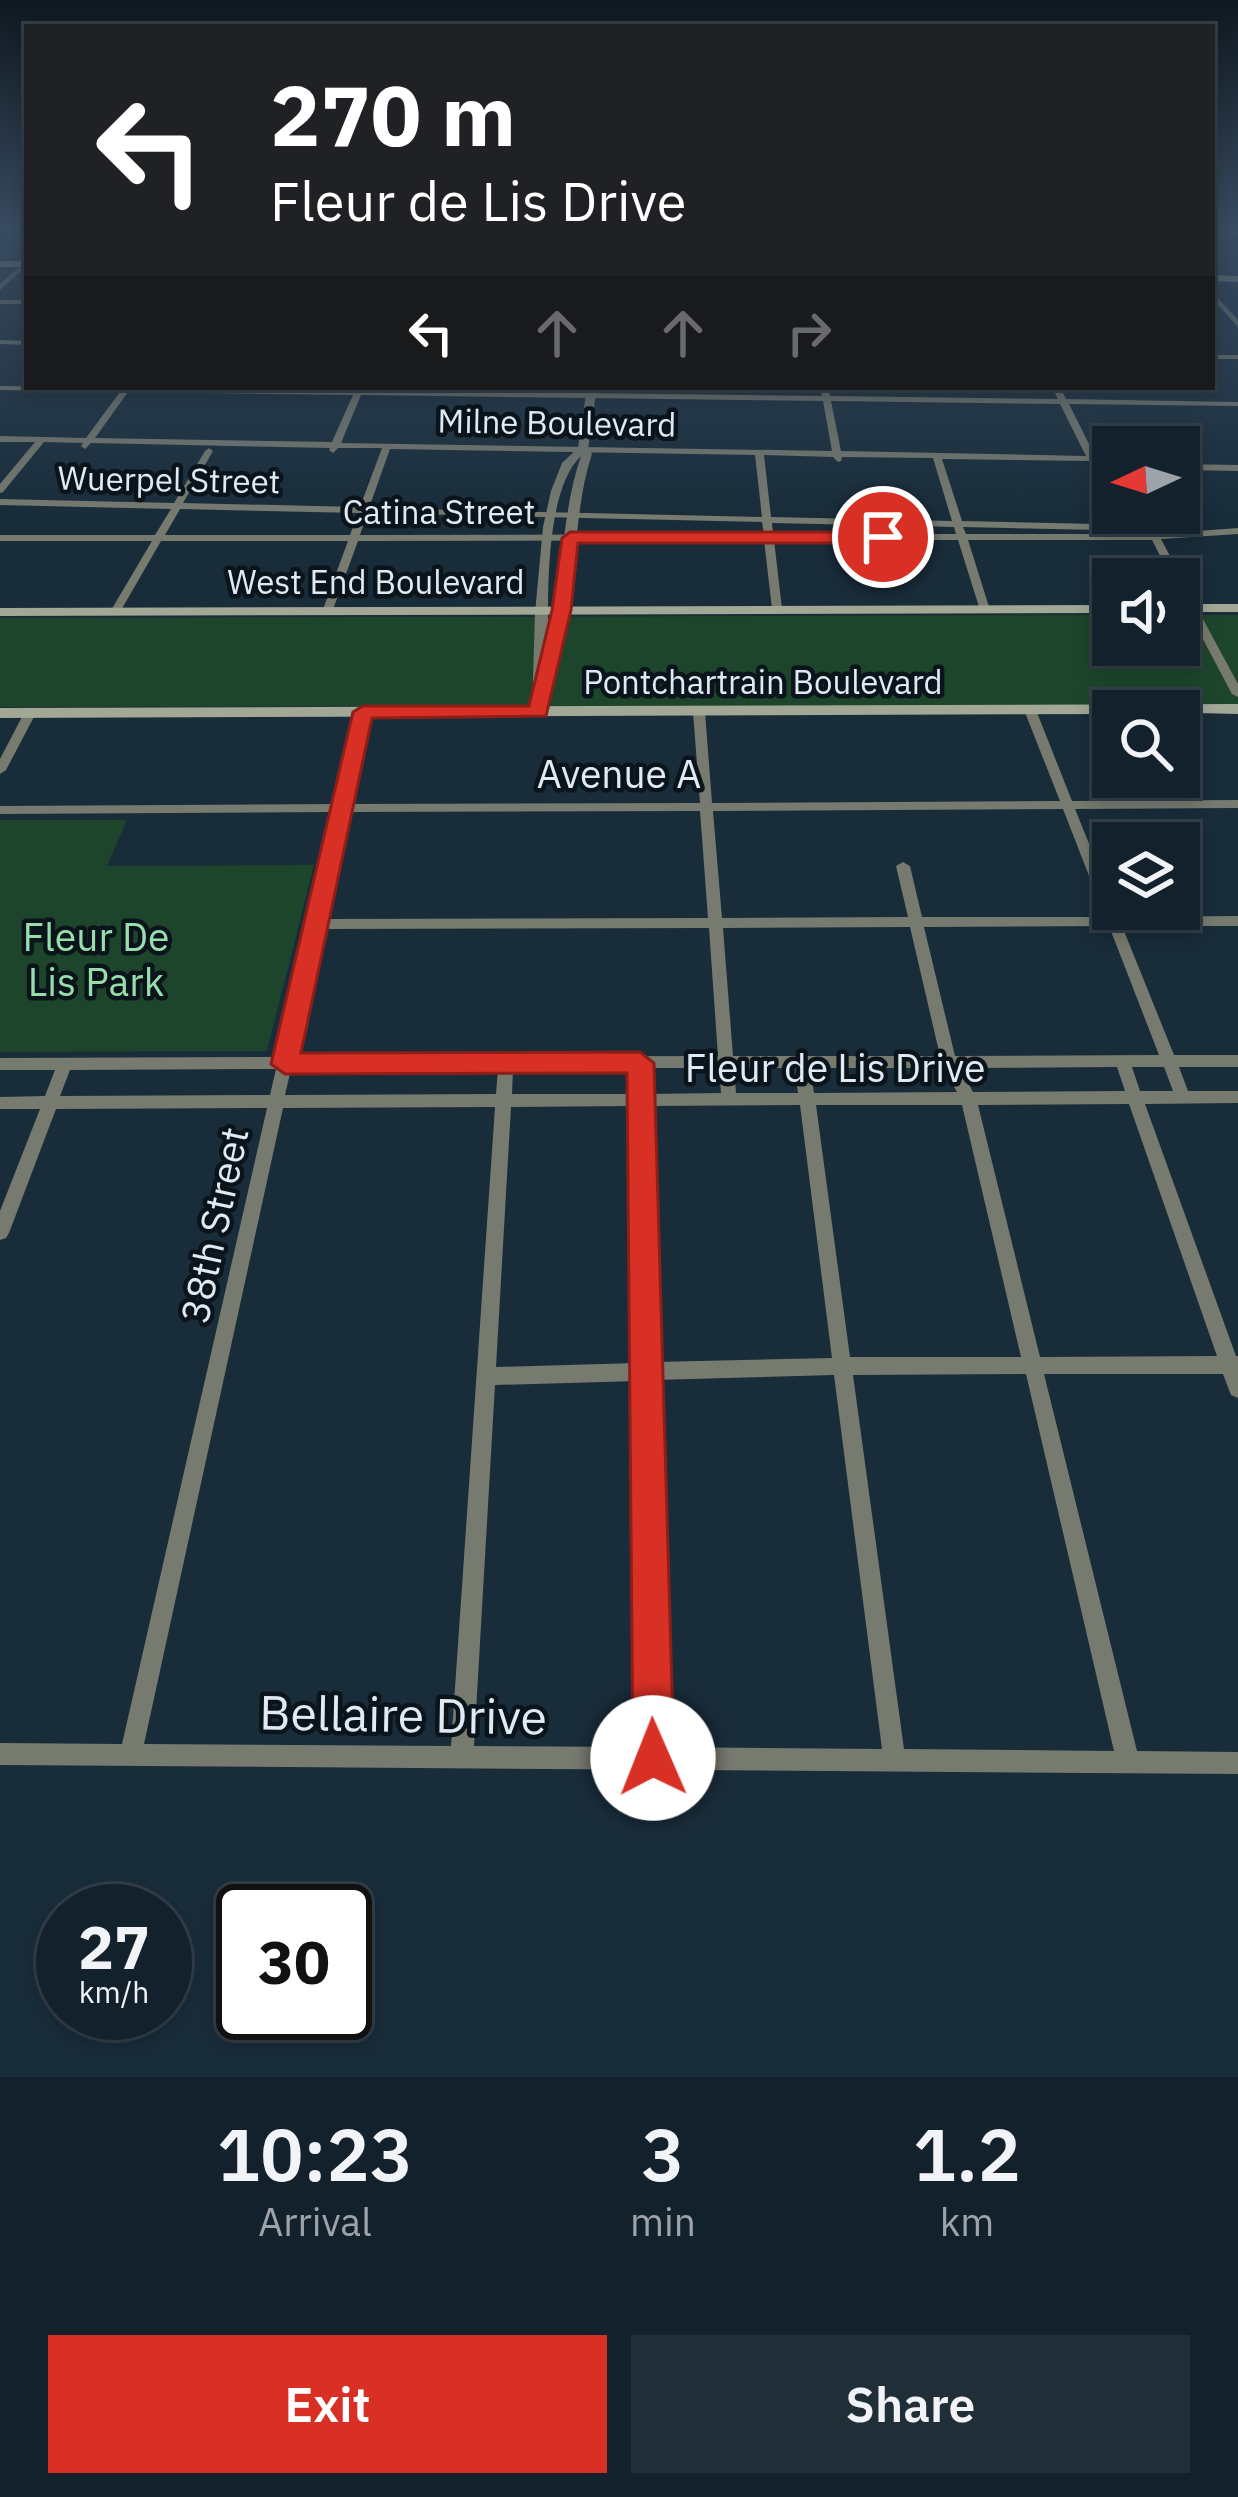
<!DOCTYPE html>
<style>
body{margin:0;font-family:"IBM Plex Sans",sans-serif;background:#202e38;color:#f1f3f6;height:100vh;display:flex;flex-direction:column;font-size:45px;white-space:nowrap}
*{box-sizing:border-box;margin:0}
p{font-size:39px;color:#9da3a9}
.icon{flex:none;width:66px;height:66px;fill:none;stroke:currentColor;stroke-width:2;stroke-linecap:round;stroke-linejoin:round}
.map{position:relative;height:2077px;overflow:hidden}
.sheet{display:flex;flex-direction:column;background:#13212c;flex:1}
.sheet>*{flex:none}
.hud{position:absolute;left:24px;top:24px;width:1191px;height:366px;border-radius:0px;box-shadow:0 6px 18px #0003,0 0 0 3px #323e48;background:#202124;color:#fff;overflow:hidden}
.needle{width:78px;rotate:266deg}
.buttons{position:absolute;left:1092px;top:426px;display:grid;gap:24px}
.buttons a{display:grid;place-items:center;width:108px;height:108px;border-radius:0px;background:#13212c;box-shadow:0 6px 18px #0003,0 0 0 3px #323e48;font-size:60px}
.speed{position:absolute;left:36px;top:1884px;display:flex;gap:24px;font-size:60px;font-weight:700;text-align:center}
.speed>*{display:grid;place-content:center;width:156px;height:156px;border-radius:50%;background:#13212c;box-shadow:0 6px 18px #0003,0 0 0 3px #323e48;line-height:1}
.speed small{font-size:30px;font-weight:400}
.speed .limit{border:6px solid #111;border-radius:18px;background:#fff;color:#111}
.pin{position:absolute;display:grid;place-items:center;width:102px;height:102px;color:#fff;margin:-51px;border:6px solid #fff;border-radius:50%;box-shadow:0 3px 12px #0007}
.me{position:absolute;width:132px;margin:-66px;rotate:359deg;stroke-linejoin:round;filter:drop-shadow(0 0 9px #0008)}
.turn{display:flex;align-items:center;gap:42px;height:252px;padding:0 48px;font-size:54px}
.turn .icon{width:156px;height:156px;stroke-width:2.5}
.turn b{display:block;font-size:84px;line-height:102px}
.lanes{display:flex;align-items:center;height:114px;padding:0 48px;background:#0003;justify-content:center;gap:60px;direction:ltr}
.lanes .off{opacity:.35}
.eta{display:flex;justify-content:space-evenly;align-items:center;height:204px;text-align:center}
.eta b{font-size:72px;font-weight:600;line-height:84px}
.primary-button{display:flex;gap:24px;margin-top:auto;padding:24px 48px}
.primary-button a{flex:1;height:138px;border-radius:0px;background:#d93025;color:#fff;font-size:48px;font-weight:600;line-height:138px;text-align:center}
.primary-button a+a{background:#202e38;color:#f1f3f6}
.map>svg:first-child{display:block}
.green{fill:#1d452c}
.lines{fill:none;stroke-linecap:round;stroke-linejoin:round}
.minor{fill:#777a6f;fill-rule:evenodd}
.tertiary{fill:#777a6f;fill-rule:evenodd}
.secondary{fill:#a2a796;fill-rule:evenodd}
.route{fill:#d93025;stroke:#8d1f18;stroke-width:3}
.labels{text-anchor:middle;dominant-baseline:central;stroke-width:9;stroke-linejoin:round;paint-order:stroke}
.far-street-label{font-size:33px;fill:#deeaf4;stroke:#0b141a}
.street-label{font-size:39px;fill:#deeaf4;stroke:#0b141a}
.park-label{font-size:39px;fill:#97dead;stroke:#0b141a}
.near-street-label{font-size:48px;fill:#deeaf4;stroke:#0b141a}
</style>
<div class="map">
<svg width="1238" height="2077" viewBox="0 0 1238 2077">
<rect width="100%" height="100%" fill="#192c3a"/>
<g class="green">
<path d="M 1113,615 L 1113,645 L 1179,645 L 1179,615 L 1238,615 L 1238,705 L 0,707 L 0,618 Z"/>
<path d="M 0,820 L 127,820 L 107,866 L 314,865 L 267,1051 L 0,1052 Z"/>
</g>
<g class="lines">
<g class="minor">
<rect x="1212" y="233" width="26" height="4"/>
<path d="M 27,260 L 27,266 L 0,290 L 0,284 Z"/>
<path d="M 1212,292 L 1238,320 L 1238,327 L 1212,298 Z"/>
<rect x="0" y="300" width="27" height="4"/>
<path d="M 0,340 L 27,341 L 27,345 L 0,344 Z"/>
<rect x="1212" y="355" width="26" height="4"/>
<path d="M 0,386 L 355,390 L 359,388 L 363,390 L 822,396 L 820,387 L 828,387 L 830,396 L 1058,399 L 1052,387 L 1060,387 L 1066,399 L 1238,402 L 1238,406 L 1069,404 L 1095,456 L 1113,456 L 1113,462 L 1098,461 L 1097,465 L 1094,466 L 1089,461 L 942,459 L 962,521 L 1145,525 L 1138,513 L 1148,513 L 1154,526 L 1179,526 L 1184,529 L 1179,532 L 1157,531 L 1159,534 L 1238,528 L 1238,534 L 1161,539 L 1182,579 L 1180,581 L 1184,584 L 1238,684 L 1238,697 L 1232,694 L 1179,594 L 1179,579 L 1172,579 L 1152,540 L 968,540 L 990,610 L 985,613 L 980,610 L 958,540 L 774,540 L 782,609 L 777,612 L 772,609 L 764,540 L 358,541 L 332,612 L 327,615 L 322,612 L 348,541 L 161,541 L 120,612 L 111,614 L 110,612 L 152,541 L 0,541 L 0,535 L 155,535 L 171,509 L 0,505 L 0,499 L 174,503 L 205,451 L 209,448 L 213,451 L 183,503 L 360,507 L 382,448 L 338,448 L 333,453 L 329,450 L 330,448 L 91,443 L 85,449 L 81,446 L 83,443 L 44,442 L 3,492 L 0,493 L 0,484 L 35,442 L 0,442 L 0,436 L 86,438 L 120,392 L 0,390 ZM 128,392 L 353,395 L 332,442 L 95,438 ZM 361,395 L 823,401 L 832,451 L 341,443 ZM 831,401 L 1060,404 L 1086,456 L 841,451 ZM 390,449 L 755,455 L 762,517 L 369,508 ZM 764,455 L 833,457 L 838,462 L 841,461 L 842,457 L 933,458 L 952,521 L 771,517 ZM 180,509 L 358,513 L 350,535 L 165,535 ZM 367,513 L 762,522 L 764,534 L 360,535 ZM 772,523 L 954,527 L 956,534 L 773,534 ZM 963,527 L 1148,531 L 1149,534 L 966,534 Z"/>
<path d="M 1179,464 L 1238,465 L 1238,471 L 1179,470 Z"/>
<path d="M 1030,707 L 1036,710 L 1072,801 L 1238,800 L 1238,808 L 1075,809 L 1113,903 L 1113,909 L 1115,909 L 1119,917 L 1238,916 L 1238,926 L 1122,926 L 1174,1055 L 1238,1055 L 1238,1067 L 1179,1067 L 1188,1091 L 1238,1091 L 1238,1103 L 1145,1104 L 1236,1356 L 1238,1356 L 1238,1398 L 1231,1395 L 1223,1374 L 1044,1374 L 1137,1751 L 1238,1752 L 1238,1774 L 0,1765 L 0,1743 L 122,1744 L 267,1108 L 56,1109 L 9,1233 L 6,1238 L 0,1240 L 0,1211 L 40,1109 L 0,1109 L 0,1097 L 45,1096 L 55,1070 L 0,1070 L 0,1058 L 278,1057 L 334,812 L 0,814 L 0,806 L 336,804 L 357,712 L 363,709 L 369,712 L 349,804 L 700,803 L 693,712 L 699,709 L 705,712 L 712,803 L 1060,801 L 1024,710 ZM 1063,809 L 1105,917 L 922,917 L 910,866 L 903,862 L 896,866 L 908,917 L 722,918 L 713,811 ZM 700,811 L 708,918 L 324,919 L 347,812 ZM 1109,926 L 1159,1055 L 955,1056 L 924,927 ZM 910,927 L 940,1056 L 733,1056 L 723,928 ZM 709,928 L 718,1056 L 294,1057 L 322,929 ZM 1117,1067 L 1125,1091 L 973,1092 L 960,1068 ZM 1132,1067 L 1164,1067 L 1173,1091 L 1140,1091 ZM 632,1068 L 633,1094 L 512,1094 L 513,1069 ZM 648,1068 L 719,1068 L 721,1093 L 648,1094 ZM 734,1068 L 795,1068 L 798,1093 L 736,1093 ZM 810,1068 L 944,1068 L 957,1092 L 814,1093 ZM 276,1069 L 270,1095 L 60,1096 L 70,1070 ZM 291,1069 L 498,1069 L 496,1094 L 285,1095 ZM 1129,1104 L 1217,1356 L 1040,1357 L 978,1105 ZM 800,1105 L 832,1358 L 655,1362 L 649,1106 ZM 816,1105 L 962,1105 L 1021,1357 L 850,1357 ZM 633,1106 L 636,1363 L 496,1367 L 511,1107 ZM 495,1107 L 451,1746 L 144,1744 L 283,1108 ZM 1026,1374 L 1114,1751 L 904,1749 L 853,1375 ZM 834,1375 L 882,1749 L 664,1747 L 655,1380 ZM 637,1381 L 642,1747 L 474,1746 L 495,1385 Z"/>
<path d="M 30,710 L 36,713 L 6,770 L 0,774 L 0,759 L 24,713 Z"/>
</g>
<path class="tertiary" d="M 587,387 L 597,387 L 588,449 L 592,454 C 575,505 578,559 567,611 C 559,647 547,675 546,712 L 539,716 L 532,712 L 535,613 L 543,527 L 551,491 L 562,463 L 578,448 ZM 581,456 C 561,514 564,577 548,635 C 548,589 546,489 581,456 Z"/>
<g class="secondary">
<rect x="0" y="261" width="27" height="6"/>
<path d="M 1212,275 L 1238,276 L 1238,282 L 1212,281 Z"/>
<rect x="1179" y="604" width="59" height="8"/>
<path d="M 1113,605 L 1113,613 L 0,616 L 0,608 Z"/>
<path d="M 1238,704 L 1238,714 L 1113,711 L 1113,714 L 0,718 L 0,708 Z"/>
</g>
</g>
<linearGradient id="sky" x2="0" y2="1"><stop stop-color="#0e1820"/><stop offset="0.44" stop-color="#384b60"/><stop offset="1" stop-color="#384b60" stop-opacity="0"/></linearGradient>
<rect width="1238" height="517" fill="url(#sky)"/>
<path class="route" d="M 570,532 L 883,532 L 892,537 L 883,543 L 578,543 L 571,610 L 546,716 L 372,718 L 301,1053 L 640,1052 L 654,1063 L 674,1758 L 668,1772 L 653,1778 L 639,1772 L 633,1758 L 627,1073 L 285,1074 L 271,1064 L 353,712 L 363,706 L 529,706 L 552,610 L 562,538 Z"/>
<g class="labels">
<g class="far-street-label">
<text transform="translate(557 422) rotate(1)">Milne Boulevard</text>
<text transform="translate(169 479) rotate(1)">Wuerpel Street</text>
<text x="439" y="511">Catina Street</text>
<text x="376" y="581">West End Boulevard</text>
<text x="763" y="681">Pontchartrain Boulevard</text>
</g>
<g class="street-label">
<text x="619" y="773">Avenue A</text>
<text x="835" y="1067">Fleur de Lis Drive</text>
<text transform="translate(214 1225) rotate(-78)">38th Street</text>
</g>
<g class="park-label">
<text x="96" y="936">Fleur De<tspan x="96" dy="45">Lis Park</tspan></text>
</g>
<g class="near-street-label">
<text transform="translate(403 1714) rotate(1)">Bellaire Drive</text>
</g>
</g>
</svg>
<div class="buttons">
<a><svg class="needle" viewBox="-14 -14 28 28"><path d="M0-13l5 13h-10z" fill="#e53935"/><path d="M0 13l5-13h-10z" fill="#9da3a9"/></svg></a>
<a><svg class="icon" aria-label="sound" viewBox="0 0 24 24"><path d="M4 9h4l5-4v14l-5-4H4zM17 9q2 3 0 6"/></svg></a>
<a><svg class="icon" aria-label="search" viewBox="0 0 24 24"><circle cx="10" cy="10" r="6"/><path d="M15 15l6 6"/></svg></a>
<a><svg class="icon" aria-label="layers" viewBox="0 0 24 24"><path d="M12 4l9 5-9 5-9-5zM3 14l9 5 9-5"/></svg></a>
</div>
<div class="speed"><div>27<small>km/h</small></div><div class="limit">30</div></div>
<div class="pin" style="left:883px;top:537px;background:#d93025"><svg class="icon" aria-label="arrive" viewBox="0 0 24 24"><path d="M6 21V4h12l-3 4 3 4H6"/></svg></div>
<svg class="me" style="left:653px;top:1758px" viewBox="-20 -20 40 40"><circle r="19" fill="#fff"/><path d="M0-13L10 11 0 6-10 11z" fill="#d93025"/></svg>
<div class="hud">
<div class="turn"><svg class="icon" aria-label="left" viewBox="0 0 24 24"><path d="M17 20v-9H6M10 6l-5 5 5 5"/></svg><div><b>270 m</b>Fleur de Lis Drive</div></div>
<div class="lanes"><svg class="icon" aria-label="left" viewBox="0 0 24 24"><path d="M17 20v-9H6M10 6l-5 5 5 5"/></svg><svg class="icon off" aria-label="ahead" viewBox="0 0 24 24"><path d="M12 20V5M6 11l6-6 6 6"/></svg><svg class="icon off" aria-label="ahead" viewBox="0 0 24 24"><path d="M12 20V5M6 11l6-6 6 6"/></svg><svg class="icon off" aria-label="right" viewBox="0 0 24 24"><path d="M7 20v-9h11M14 6l5 5-5 5"/></svg></div>
</div>
</div>
<section class="sheet">
<div class="eta">
<div><b>10:23</b><p>Arrival</p></div>
<div><b>3</b><p>min</p></div>
<div><b>1.2</b><p>km</p></div>
</div>
<div class="primary-button"><a>Exit</a><a>Share</a></div>
</section>
